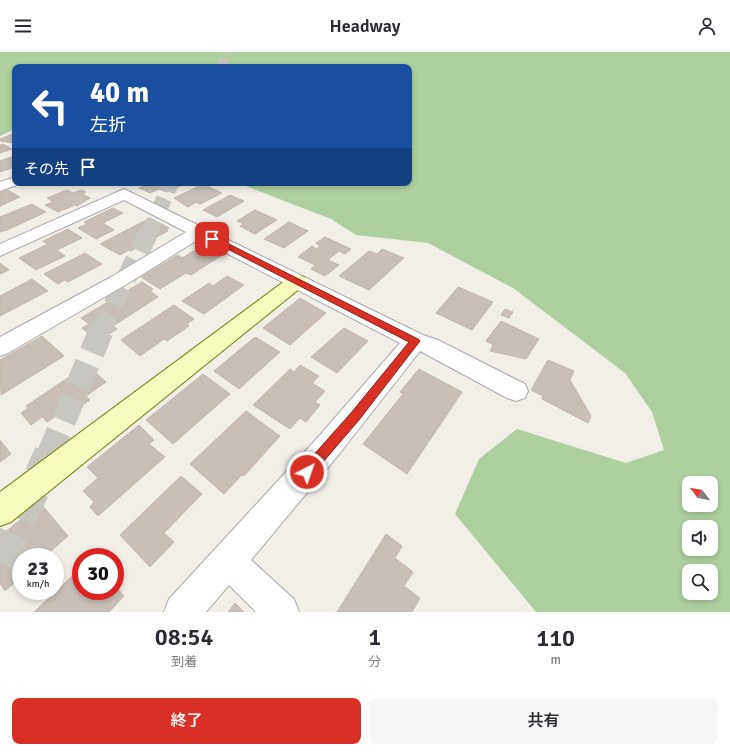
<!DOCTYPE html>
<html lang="ja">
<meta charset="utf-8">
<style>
body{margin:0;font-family:Signika,"Noto Sans JP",sans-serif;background:#f7f7f7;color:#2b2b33;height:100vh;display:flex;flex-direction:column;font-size:15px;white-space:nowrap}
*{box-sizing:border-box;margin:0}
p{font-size:13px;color:#7c7c81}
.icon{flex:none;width:22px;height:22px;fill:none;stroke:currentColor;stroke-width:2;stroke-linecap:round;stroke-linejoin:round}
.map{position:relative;height:560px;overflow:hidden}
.panel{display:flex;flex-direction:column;background:#fff;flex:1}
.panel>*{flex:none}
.guide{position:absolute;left:12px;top:12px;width:400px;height:122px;border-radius:8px;box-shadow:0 2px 6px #0003;background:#1a4fa0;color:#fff;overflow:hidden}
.needle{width:26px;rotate:301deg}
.tools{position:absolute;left:682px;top:424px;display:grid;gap:8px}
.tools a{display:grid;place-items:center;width:36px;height:36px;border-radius:8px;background:#fff;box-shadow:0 2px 6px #0003;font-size:20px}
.speed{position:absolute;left:12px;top:496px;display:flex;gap:8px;font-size:20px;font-weight:700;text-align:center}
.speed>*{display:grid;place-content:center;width:52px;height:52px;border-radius:50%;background:#fff;box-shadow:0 2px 6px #0003;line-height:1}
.speed small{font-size:10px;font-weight:400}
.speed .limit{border:6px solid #d22;background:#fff;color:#111}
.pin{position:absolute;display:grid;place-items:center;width:34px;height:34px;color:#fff;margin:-17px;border-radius:8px;box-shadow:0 2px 6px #0006}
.me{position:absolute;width:44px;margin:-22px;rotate:41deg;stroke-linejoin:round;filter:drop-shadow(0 0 3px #0008)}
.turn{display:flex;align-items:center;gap:14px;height:84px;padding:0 12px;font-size:18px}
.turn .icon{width:52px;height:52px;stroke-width:2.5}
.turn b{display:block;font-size:28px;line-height:34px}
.then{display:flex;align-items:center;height:38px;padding:0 12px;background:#0003;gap:8px;font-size:15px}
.eta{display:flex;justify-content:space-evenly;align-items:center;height:68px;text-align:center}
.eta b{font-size:24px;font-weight:600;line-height:28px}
.action{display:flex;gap:8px;margin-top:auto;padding:8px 12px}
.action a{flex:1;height:46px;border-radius:8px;background:#d93025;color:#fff;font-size:16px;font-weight:600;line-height:46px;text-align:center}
.action a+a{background:#f7f7f7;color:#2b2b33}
header{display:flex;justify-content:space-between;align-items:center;height:52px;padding:0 12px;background:#fff;font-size:18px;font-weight:600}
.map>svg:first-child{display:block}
.forest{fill:#add19e;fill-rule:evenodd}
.building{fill:#c7bfb8;stroke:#c4b6ab}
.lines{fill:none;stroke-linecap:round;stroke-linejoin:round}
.secondary-tunnel-far4{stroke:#c8c6c1;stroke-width:10;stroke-dasharray:10 4.5;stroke-linecap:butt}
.secondary-tunnel-far3{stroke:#c8c6c1;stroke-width:16;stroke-dasharray:16 8;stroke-linecap:butt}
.secondary-tunnel-far2{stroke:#c8c6c1;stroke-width:20;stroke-dasharray:20 10;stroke-linecap:butt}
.secondary-tunnel-far1{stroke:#c8c6c1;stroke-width:25;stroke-dasharray:25 12;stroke-linecap:butt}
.secondary-tunnel{stroke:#c8c6c1;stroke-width:32;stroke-dasharray:32 16;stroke-linecap:butt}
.street-casing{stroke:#a9a9a9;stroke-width:2}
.secondary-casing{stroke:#707d05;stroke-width:2}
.street{fill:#fff;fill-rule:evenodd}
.secondary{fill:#f7fabf;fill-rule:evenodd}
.route{fill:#d93025;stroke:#8d1f18}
</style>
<header><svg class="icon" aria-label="menu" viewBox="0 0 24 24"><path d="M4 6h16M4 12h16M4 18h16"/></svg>Headway<svg class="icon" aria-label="person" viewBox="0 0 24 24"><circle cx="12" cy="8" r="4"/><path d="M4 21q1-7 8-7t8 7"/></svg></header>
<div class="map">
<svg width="730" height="560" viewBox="0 0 730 560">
<rect width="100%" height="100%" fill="#f2efe9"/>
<path class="forest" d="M 0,0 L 730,0 L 730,560 L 536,560 L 455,462 L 479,407 L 517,377 L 626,411 L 664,398 L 652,360 L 625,321 L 513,236 L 428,191 L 356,183 L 331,167 L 238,131 L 409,131 L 409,15 L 15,15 L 15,77 L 0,84 ZM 689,431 L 711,431 L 711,453 L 689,453 ZM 689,475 L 711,475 L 711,497 L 689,497 ZM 689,519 L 711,519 L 711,541 L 689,541 Z"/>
<g class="building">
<path d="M 15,81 L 15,91 L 0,89 L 0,87 Z"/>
<path d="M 3,92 L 12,97 L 0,101 L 0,93 Z"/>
<path d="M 15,104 L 15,115 L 0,120 L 0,109 Z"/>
<path d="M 150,131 L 186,131 L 167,140 L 159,137 L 150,141 L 139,136 Z"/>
<path d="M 203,132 L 222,141 L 200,152 L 196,150 L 188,155 L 174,146 Z"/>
<path d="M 8,138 L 20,145 L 0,154 L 0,141 Z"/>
<path d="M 67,138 L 73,141 L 81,138 L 86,140 L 82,142 L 90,146 L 77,154 L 75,153 L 58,160 L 45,153 L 53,150 L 47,146 Z"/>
<path d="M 230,143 L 244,149 L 217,165 L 203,158 Z"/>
<path d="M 32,152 L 46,160 L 7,178 L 0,180 L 0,165 Z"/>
<path d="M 113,156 L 123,161 L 103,171 L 114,178 L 96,187 L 78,176 L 87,172 L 84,170 Z"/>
<path d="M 255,158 L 277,168 L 255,182 L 240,174 L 244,172 L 237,169 Z"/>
<path d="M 150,166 L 169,176 L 166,178 L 168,179 L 131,199 L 129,198 L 120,203 L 100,192 Z"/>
<path d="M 289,170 L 308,179 L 284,196 L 264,187 Z"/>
<path d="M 68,177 L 82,186 L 57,198 L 65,204 L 36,218 L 19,206 L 48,192 L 43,189 Z"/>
<path d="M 325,185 L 351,197 L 345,202 L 339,199 L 328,208 L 339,213 L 325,224 L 311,217 L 315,213 L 298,205 L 312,194 L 316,197 L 320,194 L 316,191 Z"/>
<path d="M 204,193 L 222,203 L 191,223 L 186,221 L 160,237 L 141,225 L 178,203 L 182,206 Z"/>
<path d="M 382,197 L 404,206 L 369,238 L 339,224 L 369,199 L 377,202 Z"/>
<path d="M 85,201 L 102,212 L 68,230 L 65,228 L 58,232 L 44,222 Z"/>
<path d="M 0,211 L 9,218 L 0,222 Z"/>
<path d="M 227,224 L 244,233 L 204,262 L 182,249 L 209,231 L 213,234 Z"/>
<path d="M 32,227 L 48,239 L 0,264 L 0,244 Z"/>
<path d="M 142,230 L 153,237 L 150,239 L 158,245 L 113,274 L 117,277 L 98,289 L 82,276 L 89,272 L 81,266 Z"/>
<path d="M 458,235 L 493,250 L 472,278 L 436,261 Z"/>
<path d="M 300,246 L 326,261 L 290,293 L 263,276 Z"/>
<path d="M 174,253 L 194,267 L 187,272 L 189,274 L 167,289 L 164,287 L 140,304 L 121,288 Z"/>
<path d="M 505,257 L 513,260 L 509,266 L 501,263 Z"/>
<path d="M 501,269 L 539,287 L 526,307 L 490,299 L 493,293 L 486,289 Z"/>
<path d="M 344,276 L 368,289 L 337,321 L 311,305 Z"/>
<path d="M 42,284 L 64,304 L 1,343 L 0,308 Z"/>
<path d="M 255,285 L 280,300 L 239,337 L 214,319 Z"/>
<path d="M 548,308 L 574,319 L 570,328 L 591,364 L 588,371 L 542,347 L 543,344 L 531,338 Z"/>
<path d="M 87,313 L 106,330 L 86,344 L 90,348 L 61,367 L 58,363 L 47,370 L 42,365 L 31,373 L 21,361 L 28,356 L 26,354 Z"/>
<path d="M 300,313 L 319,324 L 312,331 L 325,339 L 315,350 L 320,353 L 306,370 L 300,366 L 290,377 L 253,353 L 290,317 L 294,320 Z"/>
<path d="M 419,317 L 462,340 L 407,422 L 363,392 L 403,342 L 400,340 Z"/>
<path d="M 203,322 L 230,342 L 173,392 L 146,368 Z"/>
<path d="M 246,359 L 280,384 L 244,424 L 242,423 L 224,442 L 190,412 Z"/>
<path d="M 139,373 L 154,388 L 149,392 L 165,405 L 98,464 L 90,455 L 94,450 L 83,439 L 98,426 L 87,415 Z"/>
<path d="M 0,388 L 11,402 L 0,410 Z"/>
<path d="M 181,424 L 202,442 L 164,481 L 174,490 L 150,515 L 120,483 Z"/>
<path d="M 41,452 L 68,484 L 44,505 L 21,505 L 21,525 L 5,539 L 0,531 L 0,484 Z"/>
<path d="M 386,482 L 402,494 L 395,506 L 413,520 L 404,534 L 420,546 L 412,560 L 337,560 Z"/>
<path d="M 81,516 L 81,539 L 115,539 L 115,534 L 124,544 L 109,560 L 34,560 Z"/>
<path d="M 235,551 L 244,560 L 228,560 Z"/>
</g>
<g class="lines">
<path class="secondary-tunnel-far4" d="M 221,15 L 228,0"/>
<path class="secondary-tunnel-far3" d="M 148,183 L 171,131"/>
<path class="secondary-tunnel-far2" d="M 100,280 L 148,182"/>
<path class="secondary-tunnel-far1" d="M 49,403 L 101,279"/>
<path class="secondary-tunnel" d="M 0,511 L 50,402"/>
<g class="street-casing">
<g id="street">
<path d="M 15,125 L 15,131 L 20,132 L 0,139 L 0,130 Z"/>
<path d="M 124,137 L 423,283 L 438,288 L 525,332 L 528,339 L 525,346 L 516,349 L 507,346 L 420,299 L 340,401 L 251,508 L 294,547 L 299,560 L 256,560 L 229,533 L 206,560 L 164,560 L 169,547 L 320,383 L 400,291 L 199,187 L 127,232 L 8,301 L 0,304 L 0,285 L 113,224 L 186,180 L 124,148 L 0,204 L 0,192 Z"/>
</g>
</g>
<g class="secondary-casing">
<path id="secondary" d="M 297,223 L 304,225 L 307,229 L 304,233 L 11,470 L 0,474 L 0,440 L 290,225 Z"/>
</g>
<use href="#street" class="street"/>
<use href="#secondary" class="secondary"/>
</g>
<path class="route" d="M 210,185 L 215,185 L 418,287 L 420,289 L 359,368 L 311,424 L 307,426 L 302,424 L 301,420 L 302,416 L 351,361 L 409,290 L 210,188 Z"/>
</svg>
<div class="tools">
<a><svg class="needle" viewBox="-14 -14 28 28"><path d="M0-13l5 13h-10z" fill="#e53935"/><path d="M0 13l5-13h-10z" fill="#7c7c81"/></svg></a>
<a><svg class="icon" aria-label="sound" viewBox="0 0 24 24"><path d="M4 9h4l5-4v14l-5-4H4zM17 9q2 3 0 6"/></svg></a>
<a><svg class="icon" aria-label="search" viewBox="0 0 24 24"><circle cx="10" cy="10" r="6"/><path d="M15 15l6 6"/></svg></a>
</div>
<div class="speed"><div>23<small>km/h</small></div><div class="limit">30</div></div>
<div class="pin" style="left:212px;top:187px;background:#d93025"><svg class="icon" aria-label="arrive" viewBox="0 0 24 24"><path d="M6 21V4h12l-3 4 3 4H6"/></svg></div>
<svg class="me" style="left:307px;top:420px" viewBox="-20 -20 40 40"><circle r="17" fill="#d93025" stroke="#fff" stroke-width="3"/><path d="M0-11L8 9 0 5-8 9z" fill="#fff"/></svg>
<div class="guide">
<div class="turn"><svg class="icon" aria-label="left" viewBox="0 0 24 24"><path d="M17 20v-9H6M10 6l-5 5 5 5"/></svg><div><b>40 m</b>左折</div></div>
<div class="then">その先<svg class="icon" aria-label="arrive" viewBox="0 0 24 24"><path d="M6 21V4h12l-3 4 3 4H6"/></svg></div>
</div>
</div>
<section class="panel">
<div class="eta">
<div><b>08:54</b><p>到着</p></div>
<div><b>1</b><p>分</p></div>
<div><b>110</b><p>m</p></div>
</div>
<div class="action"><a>終了</a><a>共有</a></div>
</section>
